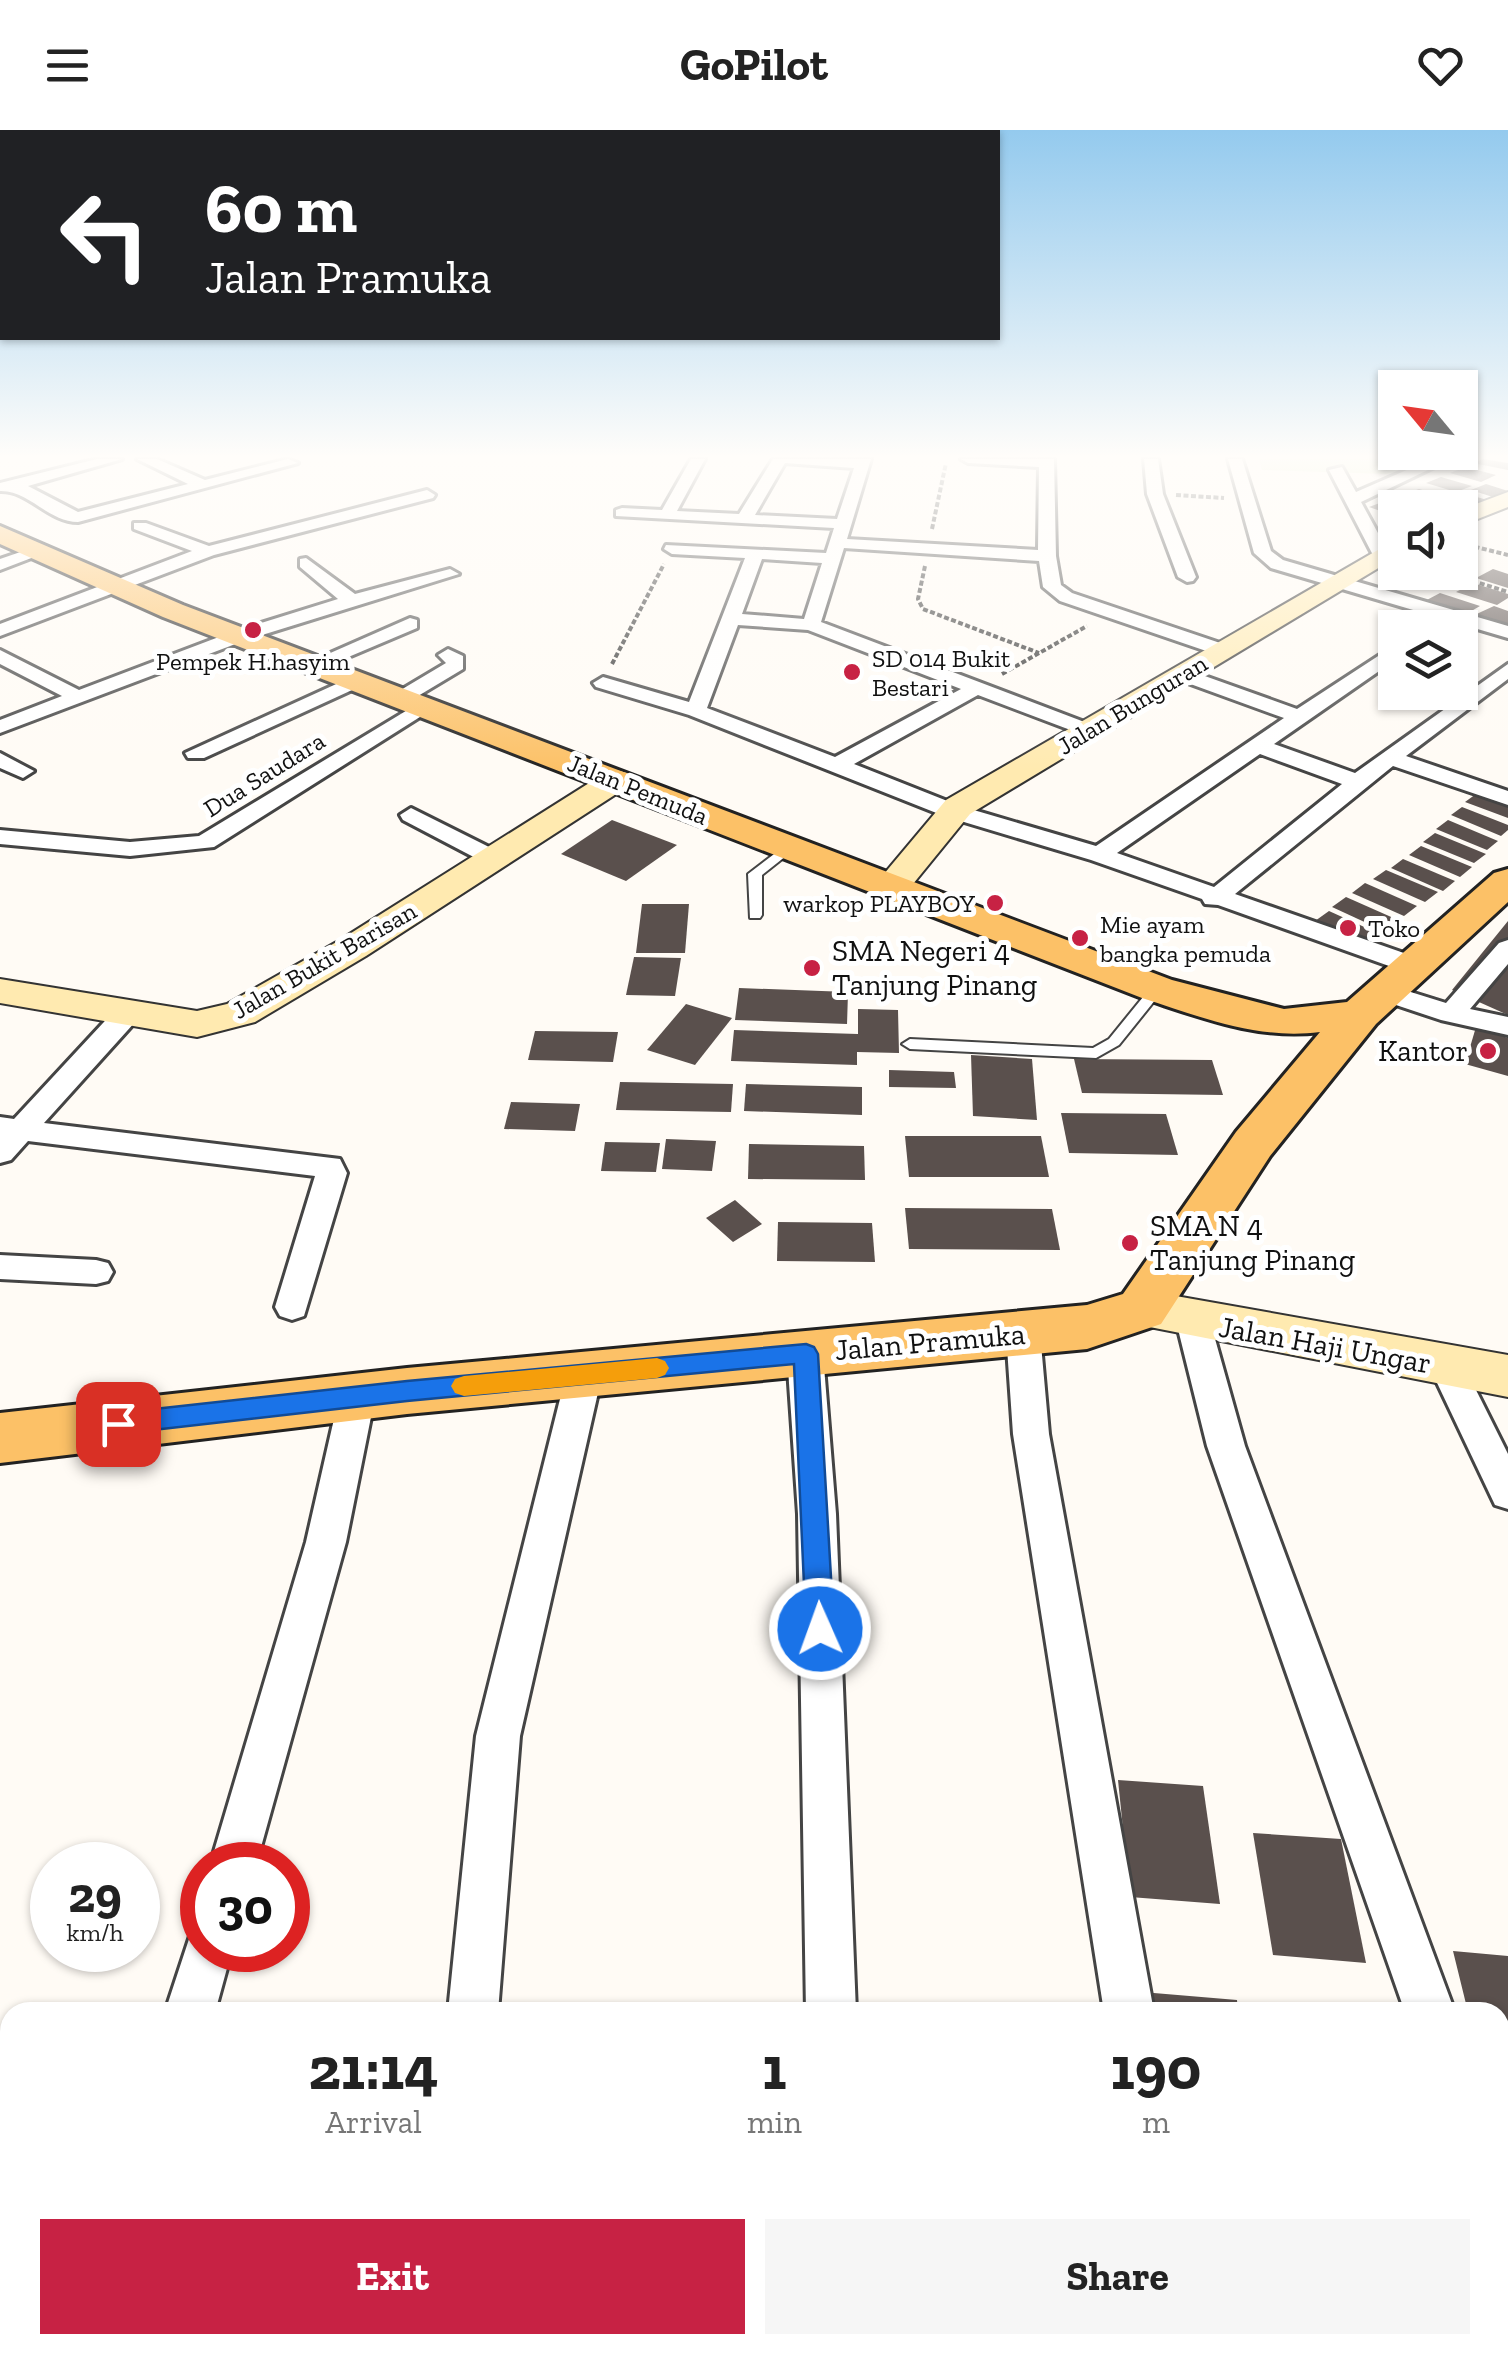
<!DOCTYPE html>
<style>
body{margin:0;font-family:"Zilla Slab",serif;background:#f6f6f6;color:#222;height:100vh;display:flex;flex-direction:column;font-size:38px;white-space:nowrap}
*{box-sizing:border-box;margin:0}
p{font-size:32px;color:#767676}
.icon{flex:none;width:55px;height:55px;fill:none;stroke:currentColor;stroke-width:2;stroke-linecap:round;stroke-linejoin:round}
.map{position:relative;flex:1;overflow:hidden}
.drawer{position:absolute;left:0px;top:1872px;width:1510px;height:352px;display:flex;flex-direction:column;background:#fff;border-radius:30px 30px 0 0;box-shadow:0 2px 8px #0004}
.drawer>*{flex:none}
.top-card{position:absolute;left:0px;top:0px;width:1000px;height:210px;box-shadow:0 2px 8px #0004;background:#202124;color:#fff;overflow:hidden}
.needle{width:65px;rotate:299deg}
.tools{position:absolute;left:1378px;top:240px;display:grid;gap:20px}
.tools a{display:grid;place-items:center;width:100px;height:100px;border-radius:0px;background:#fff;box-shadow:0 2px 8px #0004;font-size:50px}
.speed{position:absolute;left:30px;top:1712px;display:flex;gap:20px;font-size:50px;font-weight:700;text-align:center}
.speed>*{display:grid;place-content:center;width:130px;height:130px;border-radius:50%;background:#fff;box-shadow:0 2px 8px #0004;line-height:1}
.speed small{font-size:25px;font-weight:400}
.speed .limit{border:15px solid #d22;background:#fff;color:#111}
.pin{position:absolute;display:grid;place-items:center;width:85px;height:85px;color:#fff;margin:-42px;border-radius:20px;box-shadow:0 5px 15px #0006}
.me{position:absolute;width:110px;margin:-55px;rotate:358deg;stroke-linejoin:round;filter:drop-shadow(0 0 8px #0008)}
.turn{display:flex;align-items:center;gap:35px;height:210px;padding:0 40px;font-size:45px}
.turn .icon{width:130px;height:130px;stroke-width:2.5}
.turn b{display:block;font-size:70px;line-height:85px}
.eta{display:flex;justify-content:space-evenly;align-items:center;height:170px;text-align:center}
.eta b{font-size:60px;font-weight:700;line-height:70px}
.cta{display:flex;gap:20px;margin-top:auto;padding:20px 40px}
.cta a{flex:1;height:115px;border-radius:0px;background:#c72244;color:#fff;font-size:40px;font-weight:700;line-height:115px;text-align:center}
.cta a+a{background:#f6f6f6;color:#222}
header{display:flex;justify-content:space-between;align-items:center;height:130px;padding:0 40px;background:#fff;font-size:45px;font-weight:700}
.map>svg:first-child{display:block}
.green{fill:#dcecbc}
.building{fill:#5a504d}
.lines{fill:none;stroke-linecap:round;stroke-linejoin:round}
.lane-casing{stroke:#444;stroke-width:4}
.street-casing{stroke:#444;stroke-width:6}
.secondary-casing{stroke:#333;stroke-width:4}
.primary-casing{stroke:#222;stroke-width:6}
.path{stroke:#333;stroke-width:4;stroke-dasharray:5 2.5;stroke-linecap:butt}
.lane{fill:#fff;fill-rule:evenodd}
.street{fill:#fff;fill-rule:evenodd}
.secondary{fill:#ffeab0;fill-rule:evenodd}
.primary{fill:#fcc167;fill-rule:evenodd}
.route{fill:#1a73e8;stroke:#114b97;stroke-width:2.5}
.slow{fill:#f59e0b}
.poi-dot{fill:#c72244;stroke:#fff;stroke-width:4}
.labels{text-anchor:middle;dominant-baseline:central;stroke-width:10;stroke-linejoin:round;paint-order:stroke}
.far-poi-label{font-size:25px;fill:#111;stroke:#fff;text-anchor:start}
.far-street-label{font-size:25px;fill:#111;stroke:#fff}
.poi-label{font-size:30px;fill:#111;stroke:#fff;text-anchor:start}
.street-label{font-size:30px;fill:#111;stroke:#fff}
</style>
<header><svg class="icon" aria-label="menu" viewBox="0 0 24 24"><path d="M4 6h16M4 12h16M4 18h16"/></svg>GoPilot<svg class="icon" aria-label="heart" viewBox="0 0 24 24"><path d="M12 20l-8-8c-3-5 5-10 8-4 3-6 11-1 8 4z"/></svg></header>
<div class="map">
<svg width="1508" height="2223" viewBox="0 0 1508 2223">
<rect width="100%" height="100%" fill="#fffbf5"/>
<path class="green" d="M 1259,329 L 1436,329 L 1405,341 L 1386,344 L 1262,340 Z"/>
<g class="building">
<path d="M 1483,329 L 1508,333 L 1508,340 L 1473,333 Z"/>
<path d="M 1466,337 L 1496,345 L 1481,352 L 1450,343 Z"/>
<path d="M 1441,347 L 1472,356 L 1456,362 L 1426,353 Z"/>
<path d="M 1486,354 L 1508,361 L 1508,367 L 1502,370 L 1471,360 Z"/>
<path d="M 1419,359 L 1449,368 L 1433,375 L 1402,365 Z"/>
<path d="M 1463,363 L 1494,372 L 1478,379 L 1447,369 Z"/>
<path d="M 1385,371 L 1404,377 L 1404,378 L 1395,378 L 1395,386 L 1369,377 Z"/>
<path d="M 1493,439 L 1508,444 L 1508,458 L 1476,448 Z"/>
<path d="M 1473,453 L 1508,464 L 1508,468 L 1497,475 L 1456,462 Z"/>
<path d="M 1440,463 L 1480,476 L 1463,486 L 1423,472 Z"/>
<path d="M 1494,476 L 1508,481 L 1508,495 L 1500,498 L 1470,487 Z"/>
<path d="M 1476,664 L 1508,676 L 1508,688 L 1465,672 Z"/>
<path d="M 1462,677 L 1508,695 L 1508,700 L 1501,706 L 1451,685 Z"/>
<path d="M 612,690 L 677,715 L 626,751 L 561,724 Z"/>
<path d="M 1448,690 L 1498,711 L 1487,720 L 1436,699 Z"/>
<path d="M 1435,703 L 1486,724 L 1474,733 L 1423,712 Z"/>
<path d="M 1421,716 L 1472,737 L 1460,747 L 1409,725 Z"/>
<path d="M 1403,729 L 1455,751 L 1443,761 L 1391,738 Z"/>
<path d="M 1386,740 L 1438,762 L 1425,772 L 1373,749 Z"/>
<path d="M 1365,753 L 1417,776 L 1404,786 L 1352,763 Z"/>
<path d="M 1346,767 L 1398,790 L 1384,801 L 1332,777 Z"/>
<path d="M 642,774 L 689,774 L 685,823 L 636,823 Z"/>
<path d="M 1329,781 L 1382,805 L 1368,816 L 1315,791 Z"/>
<path d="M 1508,791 L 1508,885 L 1452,860 Z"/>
<path d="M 634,827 L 681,828 L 675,866 L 626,865 Z"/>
<path d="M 739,858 L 848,862 L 847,894 L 735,890 Z"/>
<path d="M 686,874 L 732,888 L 695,935 L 647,920 Z"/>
<path d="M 858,879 L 898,880 L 899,923 L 857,922 L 857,935 L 731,931 L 734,900 L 858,904 Z"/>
<path d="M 1476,897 L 1508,908 L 1508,946 L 1465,934 Z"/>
<path d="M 535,901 L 618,902 L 613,932 L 528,930 Z"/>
<path d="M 971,925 L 1032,929 L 1037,990 L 973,986 Z"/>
<path d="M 1074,929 L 1212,930 L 1223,965 L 1082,963 Z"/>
<path d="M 889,940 L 954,942 L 956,958 L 889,957 Z"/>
<path d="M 620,952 L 733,954 L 731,982 L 616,980 Z"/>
<path d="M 746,954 L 862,957 L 862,985 L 744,981 Z"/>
<path d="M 511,972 L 580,974 L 575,1001 L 504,999 Z"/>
<path d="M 1061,983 L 1166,984 L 1178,1025 L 1069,1023 Z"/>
<path d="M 905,1006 L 1041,1006 L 1049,1047 L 909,1047 Z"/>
<path d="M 666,1009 L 716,1011 L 712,1041 L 662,1039 Z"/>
<path d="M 605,1012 L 660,1013 L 656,1042 L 601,1041 Z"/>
<path d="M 749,1014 L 864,1016 L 865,1050 L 748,1049 Z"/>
<path d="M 735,1070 L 762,1094 L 733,1112 L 706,1088 Z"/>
<path d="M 905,1078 L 1052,1079 L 1060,1120 L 909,1119 Z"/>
<path d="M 778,1092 L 872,1093 L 875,1132 L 777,1131 Z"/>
<path d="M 1118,1650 L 1203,1656 L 1220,1774 L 1130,1767 Z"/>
<path d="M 1253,1703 L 1341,1709 L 1366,1833 L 1273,1825 Z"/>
<path d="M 1453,1821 L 1508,1826 L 1508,1962 L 1500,1961 L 1500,1882 L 1468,1882 Z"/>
<path d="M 1142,1862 L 1237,1870 L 1238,1882 L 1144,1882 Z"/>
<path d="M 1342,2215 L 1450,2215 L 1452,2223 L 1344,2223 Z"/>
</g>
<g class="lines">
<g class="lane-casing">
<g id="lane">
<path d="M 786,715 L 792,719 L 791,722 L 762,745 L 762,785 L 760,788 L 750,788 L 748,744 Z"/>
<path d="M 1157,855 L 1164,859 L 1119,915 L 1096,928 L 910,919 L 902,914 L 910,909 L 1093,918 L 1109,909 L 1152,856 Z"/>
</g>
</g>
<g class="street-casing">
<g id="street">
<path d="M 97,329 L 122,329 L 28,356 L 78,382 L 188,354 L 137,329 L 157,329 L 205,350 L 288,329 L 298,333 L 78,392 C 48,392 29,360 0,361 L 0,353 Z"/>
<path d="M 691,329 L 705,329 L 677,381 L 739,384 L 773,329 L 871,329 L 847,409 L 1038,420 L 1039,337 L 968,333 L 961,329 L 1054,329 L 1056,426 L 1061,455 L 1072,463 L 1229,516 L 1229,524 L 1215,524 L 1060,471 L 1043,457 L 1039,431 L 844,418 L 821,492 L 1095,596 L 1099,600 L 1095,604 L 1081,604 L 978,565 L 854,634 L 960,676 L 1096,716 L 1284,588 L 1174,548 L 1174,540 L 1188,540 L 1297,579 L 1395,515 L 1395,530 L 1274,614 L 1355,643 L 1508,534 L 1508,549 L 1406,626 L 1508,661 L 1508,675 L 1393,636 L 1235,764 L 1421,829 L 1425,835 L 1421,841 L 1403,841 L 1218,775 L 1205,774 L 1202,769 L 1091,730 L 944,686 L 689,585 L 596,557 L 593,553 L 603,547 L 689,572 L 745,428 L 672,424 L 664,419 L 666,415 L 826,423 L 834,398 L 616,386 L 616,380 L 622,378 L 662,380 ZM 785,333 L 854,338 L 837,389 L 755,385 ZM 762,429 L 822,433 L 804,489 L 742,484 ZM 738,495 L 808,500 L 961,559 L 835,627 L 707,578 ZM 1260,624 L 1342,654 L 1214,757 L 1117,723 Z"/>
<path d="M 1144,329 L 1158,329 L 1163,364 L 1196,447 L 1193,451 L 1187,452 L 1178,447 L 1147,364 Z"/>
<path d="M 1228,329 L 1242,329 L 1271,421 L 1283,430 L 1508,496 L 1508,508 L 1271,438 L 1254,423 Z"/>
<path d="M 1432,329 L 1451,329 L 1361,372 L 1390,425 L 1375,429 L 1329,340 L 1342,337 L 1356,362 Z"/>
<path d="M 427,360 L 435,365 L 433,368 L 214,425 L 0,506 L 0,494 L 192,421 L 134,399 L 134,393 L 146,393 L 209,416 Z"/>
<path d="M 32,418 L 47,422 L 0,440 L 0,429 Z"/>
<path d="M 306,428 L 355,464 L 450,439 L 459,444 L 246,510 L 0,603 L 0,590 L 62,566 L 0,534 L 0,520 L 79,560 L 232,502 L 338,469 L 300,437 L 300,429 Z"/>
<path d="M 410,488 L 417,490 L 417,498 L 320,539 L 313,541 L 303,535 Z"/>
<path d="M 448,519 L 463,526 L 463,539 L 408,572 L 394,572 L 394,564 L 446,533 L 438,525 Z"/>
<path d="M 356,545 L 366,551 L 363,555 L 204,628 L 188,628 L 185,623 Z"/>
<path d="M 424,570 L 434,576 L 431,580 L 214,717 L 130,726 L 0,714 L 0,700 L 130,712 L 199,706 Z"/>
<path d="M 0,623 L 34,641 L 23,648 L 0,638 Z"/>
<path d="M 411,678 L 503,724 L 507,729 L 495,736 L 487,734 L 403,690 L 400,685 Z"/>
<path d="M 1508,810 L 1508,834 L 1470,879 L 1508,887 L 1508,905 L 1441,890 L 1375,868 L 1372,862 L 1385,854 L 1446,873 L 1499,813 Z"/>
<path d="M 126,877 L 136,879 L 140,885 L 136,891 L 44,993 L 340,1029 L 347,1043 L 304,1186 L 292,1190 L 280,1186 L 275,1177 L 315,1046 L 28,1011 L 11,1030 L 0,1033 L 0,987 L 14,989 L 116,879 Z"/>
<path d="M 0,1125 L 96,1130 L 108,1133 L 113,1142 L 108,1151 L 96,1154 L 0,1149 Z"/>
<path d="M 1193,1178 L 1205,1182 L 1210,1191 L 1245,1316 L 1455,1882 L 1405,1882 L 1207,1316 L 1176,1191 L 1181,1182 Z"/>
<path d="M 1023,1190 L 1035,1194 L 1040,1203 L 1049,1304 L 1154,1882 L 1104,1882 L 1013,1304 L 1006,1203 L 1011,1194 Z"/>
<path d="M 805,1210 L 817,1214 L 823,1224 L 836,1384 L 856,1882 L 806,1882 L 798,1384 L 787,1224 L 793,1214 Z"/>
<path d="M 1448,1224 L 1460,1228 L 1508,1324 L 1508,1379 L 1495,1375 L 1430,1238 L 1436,1228 Z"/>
<path d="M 584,1231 L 597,1235 L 602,1245 L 520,1606 L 498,1882 L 448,1882 L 476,1606 L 566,1245 L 571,1235 Z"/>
<path d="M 357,1252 L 370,1257 L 375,1267 L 346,1412 L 256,1735 L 210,1735 L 306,1412 L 339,1267 L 344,1257 Z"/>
<path d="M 202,1798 L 202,1820 L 232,1820 L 215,1882 L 165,1882 L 191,1803 Z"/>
<path d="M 1500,2050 L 1508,2053 L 1508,2126 L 1500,2123 Z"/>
<path d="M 65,2215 L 123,2215 L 120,2223 L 62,2223 Z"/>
<rect x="412" y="2215" width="58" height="8"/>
<rect x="812" y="2215" width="58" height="8"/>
<path d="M 1156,2215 L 1214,2215 L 1216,2223 L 1158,2223 Z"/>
</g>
</g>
<g class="secondary-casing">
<g id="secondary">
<path d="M 1508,362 L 1508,377 L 1460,396 L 1460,380 Z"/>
<path d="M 1395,410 L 1395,428 L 970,684 L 904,765 L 891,768 L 878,765 L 873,757 L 946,670 Z"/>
<path d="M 616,640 L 627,643 L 632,650 L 627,657 L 366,826 L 255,892 L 197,907 L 0,873 L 0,849 L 197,881 L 227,874 L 340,810 L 605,643 Z"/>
<path d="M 1142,1160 L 1508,1225 L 1508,1267 L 1124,1192 L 1117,1179 L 1124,1166 Z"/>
</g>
</g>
<g class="primary-casing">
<path id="primary" d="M 0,396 L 183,475 L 1172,850 L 1284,879 L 1347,872 L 1494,743 L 1508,739 L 1508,772 L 1376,894 L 1270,1026 L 1161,1194 L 1087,1219 L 407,1284 L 0,1333 L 0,1283 L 407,1238 L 1087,1175 L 1123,1164 L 1236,1002 L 1320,902 C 1257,910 1201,887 1142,868 L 163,487 L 0,414 Z"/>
</g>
<g class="path">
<path d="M 1176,365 L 1224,368"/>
<path d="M 932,399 L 946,333"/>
<path d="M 1460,413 L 1508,425"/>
<path d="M 925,436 L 918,469 L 923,479 L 1039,523"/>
<path d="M 1444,442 L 1508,462"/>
<path d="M 612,534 L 664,434"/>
<path d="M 1002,544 L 1087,496"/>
</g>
<use href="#lane" class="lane"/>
<use href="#street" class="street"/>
<use href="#secondary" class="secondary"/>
<use href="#primary" class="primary"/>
</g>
<linearGradient id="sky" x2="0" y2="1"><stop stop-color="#94caee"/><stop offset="0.51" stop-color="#fffdfa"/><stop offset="1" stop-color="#fffdfa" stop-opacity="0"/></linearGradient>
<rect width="1508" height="640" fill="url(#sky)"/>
<path class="route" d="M 806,1214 L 814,1217 L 818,1224 L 834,1499 L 830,1508 L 820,1512 L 810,1508 L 806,1499 L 794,1234 L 407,1271 L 118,1304 L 108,1301 L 105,1294 L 108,1286 L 118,1283 L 407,1251 Z"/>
<path class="slow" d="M 657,1228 L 665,1231 L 669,1238 L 665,1245 L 657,1248 L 464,1266 L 455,1263 L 451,1256 L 455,1249 L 464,1246 Z"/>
<g class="poi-dot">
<circle cx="253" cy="500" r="10"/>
<circle cx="852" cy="542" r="10"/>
<circle cx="995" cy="773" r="10"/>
<circle cx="1348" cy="798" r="10"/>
<circle cx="1080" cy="808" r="10"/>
<circle cx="812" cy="838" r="10"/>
<circle cx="1488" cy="921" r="10"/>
<circle cx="1130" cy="1113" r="10"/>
</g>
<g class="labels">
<g class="far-poi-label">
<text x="872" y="528">SD 014 Bukit<tspan x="872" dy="29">Bestari</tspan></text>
<text x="253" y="531" text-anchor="middle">Pempek H.hasyim</text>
<text x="975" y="773" text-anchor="end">warkop PLAYBOY</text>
<text x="1100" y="794">Mie ayam<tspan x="1100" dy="29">bangka pemuda</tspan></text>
<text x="1368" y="798">Toko</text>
</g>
<g class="far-street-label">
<text transform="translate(1132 574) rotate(-31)">Jalan Bunguran</text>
<text transform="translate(264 644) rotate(-32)">Dua Saudara</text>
<text transform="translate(638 659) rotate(22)">Jalan Pemuda</text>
<text transform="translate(324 830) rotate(-30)">Jalan Bukit Barisan</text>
</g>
<g class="poi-label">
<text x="832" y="821">SMA Negeri 4<tspan x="832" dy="34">Tanjung Pinang</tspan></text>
<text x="1468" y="921" text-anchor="end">Kantor</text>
<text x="1150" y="1096">SMA N 4<tspan x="1150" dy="34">Tanjung Pinang</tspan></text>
</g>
<g class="street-label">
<text transform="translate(930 1212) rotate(-5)">Jalan Pramuka</text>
<text transform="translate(1325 1215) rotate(10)">Jalan Haji Ungar</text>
</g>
</g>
</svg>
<div class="tools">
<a><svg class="needle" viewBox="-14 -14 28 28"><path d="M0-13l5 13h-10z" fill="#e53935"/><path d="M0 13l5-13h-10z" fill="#767676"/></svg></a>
<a><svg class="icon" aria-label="sound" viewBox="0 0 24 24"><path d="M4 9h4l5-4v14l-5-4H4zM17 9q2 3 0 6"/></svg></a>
<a><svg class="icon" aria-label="layers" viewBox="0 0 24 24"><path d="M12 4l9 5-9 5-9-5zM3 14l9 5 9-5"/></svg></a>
</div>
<div class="speed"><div>29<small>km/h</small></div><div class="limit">30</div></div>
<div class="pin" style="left:118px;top:1294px;background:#d93025"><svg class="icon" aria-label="arrive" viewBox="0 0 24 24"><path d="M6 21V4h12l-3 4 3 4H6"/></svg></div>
<svg class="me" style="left:820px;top:1499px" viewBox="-20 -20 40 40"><circle r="17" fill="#1a73e8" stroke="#fff" stroke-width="3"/><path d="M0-11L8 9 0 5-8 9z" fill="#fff"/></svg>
<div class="top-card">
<div class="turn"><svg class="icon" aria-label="left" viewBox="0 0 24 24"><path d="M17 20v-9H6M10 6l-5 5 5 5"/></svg><div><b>60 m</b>Jalan Pramuka</div></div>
</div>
<section class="drawer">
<div class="eta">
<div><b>21:14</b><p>Arrival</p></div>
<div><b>1</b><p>min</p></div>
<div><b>190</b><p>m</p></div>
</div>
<div class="cta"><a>Exit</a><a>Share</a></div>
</section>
</div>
